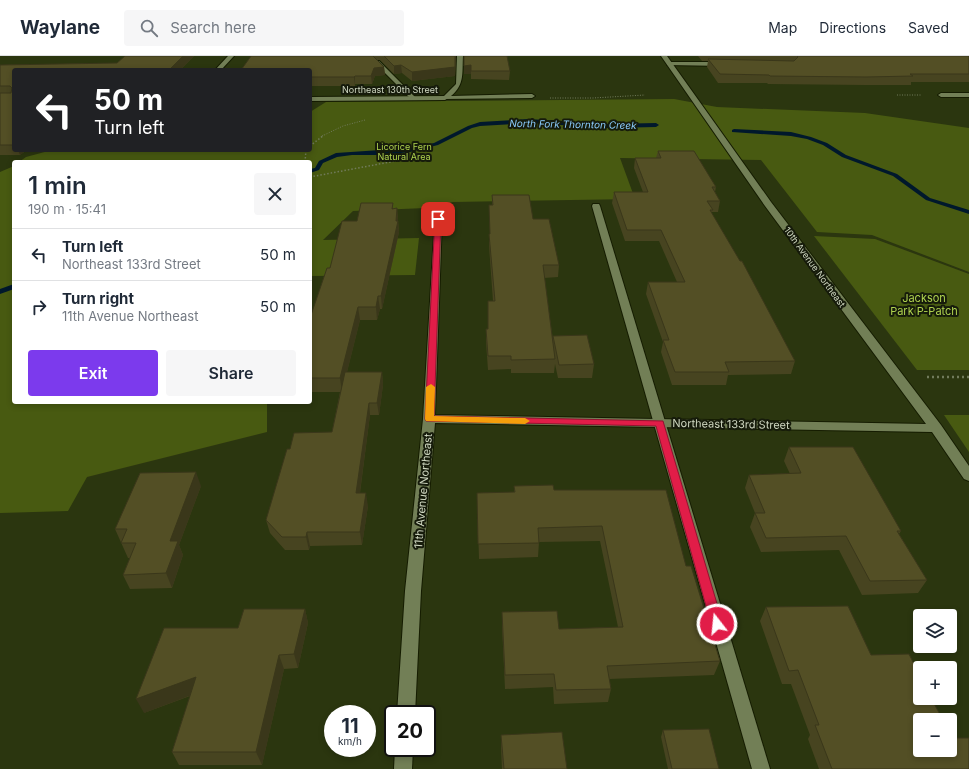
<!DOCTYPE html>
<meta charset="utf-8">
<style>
body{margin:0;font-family:Inter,sans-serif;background:#f6f6f7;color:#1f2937;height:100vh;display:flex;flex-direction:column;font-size:15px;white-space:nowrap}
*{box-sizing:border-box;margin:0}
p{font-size:13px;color:#747a83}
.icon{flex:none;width:22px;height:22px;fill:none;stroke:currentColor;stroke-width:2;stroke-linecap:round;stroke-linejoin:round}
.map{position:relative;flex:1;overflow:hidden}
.drawer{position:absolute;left:12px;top:104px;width:300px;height:244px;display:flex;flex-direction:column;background:#fff;border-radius:4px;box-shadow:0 2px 6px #0003}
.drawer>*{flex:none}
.hud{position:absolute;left:12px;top:12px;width:300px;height:84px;border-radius:4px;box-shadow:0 2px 6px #0003;background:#202124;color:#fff;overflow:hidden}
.tools{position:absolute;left:913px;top:553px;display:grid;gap:8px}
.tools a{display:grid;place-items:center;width:44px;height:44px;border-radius:4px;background:#fff;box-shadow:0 2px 6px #0003;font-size:20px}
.speed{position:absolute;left:324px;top:649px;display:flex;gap:8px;font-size:20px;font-weight:700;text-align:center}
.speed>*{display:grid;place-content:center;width:52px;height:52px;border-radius:50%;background:#fff;box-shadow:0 2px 6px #0003;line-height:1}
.speed small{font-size:10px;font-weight:400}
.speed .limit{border:2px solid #111;border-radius:6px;background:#fff;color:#111}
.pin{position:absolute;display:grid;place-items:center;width:34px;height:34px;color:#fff;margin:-17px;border-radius:8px;box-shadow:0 2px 6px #0006}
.me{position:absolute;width:44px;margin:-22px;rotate:344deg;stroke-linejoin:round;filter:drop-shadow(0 0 3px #0008)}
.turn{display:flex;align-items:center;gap:14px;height:84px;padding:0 16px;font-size:18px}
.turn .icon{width:52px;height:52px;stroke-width:2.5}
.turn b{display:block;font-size:28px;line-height:34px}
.round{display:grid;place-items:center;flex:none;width:42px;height:42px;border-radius:4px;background:#f6f6f7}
.overview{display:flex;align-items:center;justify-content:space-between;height:68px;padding:0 16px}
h1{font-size:24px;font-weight:600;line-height:30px}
.primary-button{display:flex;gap:8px;margin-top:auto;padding:8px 16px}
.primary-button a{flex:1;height:46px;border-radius:4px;background:#7c3aed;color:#fff;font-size:16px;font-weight:600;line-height:46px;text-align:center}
.primary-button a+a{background:#f6f6f7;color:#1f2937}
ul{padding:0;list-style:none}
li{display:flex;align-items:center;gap:12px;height:52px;padding:0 16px;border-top:1px solid #e0e1e3}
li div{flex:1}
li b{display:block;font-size:15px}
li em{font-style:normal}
header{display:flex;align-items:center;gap:24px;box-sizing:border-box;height:56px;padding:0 20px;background:#fff;border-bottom:1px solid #e0e1e3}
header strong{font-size:19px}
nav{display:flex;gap:22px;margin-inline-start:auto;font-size:14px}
.search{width:280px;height:36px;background:#f6f6f7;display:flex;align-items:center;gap:10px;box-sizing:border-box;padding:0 14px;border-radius:4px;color:#747a83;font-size:15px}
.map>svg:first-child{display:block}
.green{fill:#485a11}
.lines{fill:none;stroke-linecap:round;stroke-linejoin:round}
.stream{fill:#00182c;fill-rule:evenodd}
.lane-casing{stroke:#151c01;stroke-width:2}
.street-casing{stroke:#151c01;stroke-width:2}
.path-far2{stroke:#717b5b;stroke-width:1;stroke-dasharray:1 1.5;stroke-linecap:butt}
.path-far1{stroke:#717b5b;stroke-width:1.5;stroke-dasharray:1.5 2;stroke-linecap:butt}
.path{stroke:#717b5b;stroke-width:2.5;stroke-dasharray:2 3;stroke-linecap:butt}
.lane{fill:#727f56;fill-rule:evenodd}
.street{fill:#727f56;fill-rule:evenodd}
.wall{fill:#474420}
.shaded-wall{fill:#3a371a}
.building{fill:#534f25;stroke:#3a371a}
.route{fill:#e11d48;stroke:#92132f}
.slow{fill:#f59e0b}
.labels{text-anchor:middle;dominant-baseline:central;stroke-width:4;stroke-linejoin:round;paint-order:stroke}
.far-street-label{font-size:9px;fill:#d0d8c2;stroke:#161b0b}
.far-park-label{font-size:9px;fill:#afd24f;stroke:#161b0b}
.far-water-label{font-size:10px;font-style:italic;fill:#8bccfe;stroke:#161b0b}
.park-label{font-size:11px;fill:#afd24f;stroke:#161b0b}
.street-label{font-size:11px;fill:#d0d8c2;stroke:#161b0b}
</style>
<header>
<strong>Waylane</strong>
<div class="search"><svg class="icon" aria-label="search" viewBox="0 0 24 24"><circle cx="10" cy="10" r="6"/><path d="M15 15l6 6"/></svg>Search here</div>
<nav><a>Map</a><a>Directions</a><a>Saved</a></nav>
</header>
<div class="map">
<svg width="969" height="713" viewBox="0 0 969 713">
<rect width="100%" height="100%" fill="#2b360f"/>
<g class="green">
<path d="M 674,43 L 717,51 L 865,57 L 969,72 L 969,216 L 872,179 L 817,176 L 761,104 L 620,102 L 635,143 L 453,146 L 426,152 L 353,155 L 323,184 L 419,182 L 415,219 L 310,220 L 310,106 L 19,106 L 26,101 L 52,94 L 152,94 L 172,96 L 180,94 L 310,94 L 310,56 L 326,46 Z"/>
<path d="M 14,110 L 14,346 L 267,346 L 267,376 L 87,421 L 68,455 L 0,457 L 0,116 Z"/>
<path d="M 814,180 L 875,183 L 969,218 L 969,314 L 917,314 Z"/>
<path d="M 944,359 L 969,359 L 969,396 Z"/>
</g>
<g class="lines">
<g class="stream">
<path d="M 528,63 L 609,68 L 656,67 L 659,69 L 656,71 L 609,72 L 528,67 L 480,70 L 472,72 L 438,89 L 410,96 L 383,99 L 352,99 L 337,101 L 323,107 L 319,114 L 310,117 L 310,113 L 315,112 L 319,105 L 336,97 L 410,92 L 434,87 L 468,70 L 480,66 Z"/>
<path d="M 734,73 L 791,76 L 811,81 L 827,87 L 846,99 L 897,118 L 930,142 L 969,154 L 969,158 L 926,144 L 893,120 L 842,101 L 823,89 L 807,83 L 791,80 L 732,76 L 732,74 Z"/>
<path d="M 14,228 L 14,233 L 0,238 L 0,233 Z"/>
</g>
<g class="lane-casing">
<g id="lane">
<path d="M 457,0 L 463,0 C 462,16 465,29 451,40 L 532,38 L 535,40 L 532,42 L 443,43 L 443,41 L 456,28 Z"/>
<path d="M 375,5 L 379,5 L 415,41 L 415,43 L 411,43 L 374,6 Z"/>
<path d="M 669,6 L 724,6 L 727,8 L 724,10 L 667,9 L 667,7 Z"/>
<path d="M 593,148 L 599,148 L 600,150 L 770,713 L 752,713 L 592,150 Z"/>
</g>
</g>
<g class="street-casing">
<g id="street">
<path d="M 228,0 L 234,0 L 221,14 L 215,14 Z"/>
<path d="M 661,0 L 667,0 L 771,146 L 941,369 L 969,410 L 969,425 L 964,423 L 932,376 L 435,367 L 421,535 L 415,658 L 397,658 L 405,535 L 423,363 L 435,161 L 441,161 L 442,163 L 435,359 L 926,368 L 765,150 Z"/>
<path d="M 969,37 L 969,41 L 941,41 L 938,39 L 941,37 Z"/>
<path d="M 310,41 L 445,40 L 448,42 L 445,44 L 310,45 Z"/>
<path d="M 395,692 L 413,692 L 412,713 L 394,713 Z"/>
</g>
</g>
<g class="path-far2">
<path d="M 897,39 L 921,39"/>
<path d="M 550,42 L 593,42 L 645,39"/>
<path d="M 322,80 L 343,70 L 365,64"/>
</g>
<g class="path-far1">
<path d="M 310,90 L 324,79"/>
<path d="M 305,106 L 306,94"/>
<path d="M 310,121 L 422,100"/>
</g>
<path class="path" d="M 927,321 L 969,321"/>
<use href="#lane" class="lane"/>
<use href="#street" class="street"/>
</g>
<g class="wall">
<path d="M 125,0 L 194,0 L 180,14 L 14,14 L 14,94 L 27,94 L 20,99 L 0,99 L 0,9 L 117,7 Z"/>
<path d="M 251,0 L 456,0 L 455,20 L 412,25 L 402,17 L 394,18 L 380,4 L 377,4 L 384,11 L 385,19 L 375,20 L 372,28 L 355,28 L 355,30 L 310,30 L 310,14 Z"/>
<path d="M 464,0 L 510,15 L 509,24 L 471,23 L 471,18 L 464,18 Z"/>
<path d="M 698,0 L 969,0 L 969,26 L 911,26 L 911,29 L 864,29 L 768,28 L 767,27 L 718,27 L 707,11 L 708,5 L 702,5 Z"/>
<path d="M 658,95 L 716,131 L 715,136 L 720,145 L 718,156 L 712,156 L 712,158 L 795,305 L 791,318 L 728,319 L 726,329 L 672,329 L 661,296 L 663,286 L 646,238 L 648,226 L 677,226 L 659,185 L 625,185 L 612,147 L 614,136 L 643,136 L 634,112 L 635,102 L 656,102 Z"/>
<path d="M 492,139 L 533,163 L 559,209 L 558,221 L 544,222 L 553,284 L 553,280 L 594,308 L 592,322 L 558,322 L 555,308 L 554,317 L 511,317 L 511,313 L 488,314 L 486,286 L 486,273 L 488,273 L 488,245 L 493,245 L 489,190 L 489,178 L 490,178 L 489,149 L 492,149 Z"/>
<path d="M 393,147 L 393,153 L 397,152 L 399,176 L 382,253 L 380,253 L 377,264 L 360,264 L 347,316 L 382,316 L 383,329 L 379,359 L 370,359 L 360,437 L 368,450 L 362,489 L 310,490 L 309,494 L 285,494 L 270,477 L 266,464 L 290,393 L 332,376 L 340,336 L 310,336 L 310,262 L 357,165 Z"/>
<path d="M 789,391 L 901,475 L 899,478 L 927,524 L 918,537 L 862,539 L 839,494 L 761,496 L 750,471 L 755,457 L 745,432 L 749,419 L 790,418 L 784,405 Z"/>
<path d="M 201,430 L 179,489 L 183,499 L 172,532 L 130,533 L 123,519 L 130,502 L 128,502 L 115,473 Z"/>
<path d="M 514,430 L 554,434 L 686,510 L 720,605 L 714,619 L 609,623 L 611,633 L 608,646 L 554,648 L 553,631 L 505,633 L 502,570 L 502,556 L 559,573 L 618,571 L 600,485 L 539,486 L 538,501 L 479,503 L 477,437 L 514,436 Z"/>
<path d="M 766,551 L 871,599 L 952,682 L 969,713 L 819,713 L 808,683 L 810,679 L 791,628 L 782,628 L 760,565 Z"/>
<path d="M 305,553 L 308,567 L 298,612 L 284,613 L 262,709 L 179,709 L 172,696 L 190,640 L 144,657 L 238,572 Z"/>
<path d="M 663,674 L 719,713 L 668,713 L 661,681 Z"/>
<path d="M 501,679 L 567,713 L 502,713 L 501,692 Z"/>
</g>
<g class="shaded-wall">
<path d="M 183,0 L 194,0 L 180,14 L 169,14 Z"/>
<path d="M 456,0 L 455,20 L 412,25 L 412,16 Z"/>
<path d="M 401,9 L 402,17 L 394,18 L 394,10 Z"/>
<path d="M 471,9 L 471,18 L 464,18 L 464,10 Z"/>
<path d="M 384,11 L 385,19 L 375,20 L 372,28 L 371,20 L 374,12 Z"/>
<path d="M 355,20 L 355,30 L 354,21 Z"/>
<path d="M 18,94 L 27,94 L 20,99 Z"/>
<path d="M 397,152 L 399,176 L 382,253 L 381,240 L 396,165 Z"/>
<path d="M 378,240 L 380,253 L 377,264 L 376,251 Z"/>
<path d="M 358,251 L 360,264 L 342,336 L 340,322 Z"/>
<path d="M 382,316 L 383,329 L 379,359 L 377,347 Z"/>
<path d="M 369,347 L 370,359 L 358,450 L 356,437 Z"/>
<path d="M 196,416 L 201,430 L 179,489 L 183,499 L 172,532 L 166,517 L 170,485 Z"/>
<path d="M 366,437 L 368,450 L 362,489 L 360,476 Z"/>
<path d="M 307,476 L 310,490 L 309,494 L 306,481 Z"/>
<path d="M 305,553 L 308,567 L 298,612 L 294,598 Z"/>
<path d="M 279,599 L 284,613 L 262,709 L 256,696 Z"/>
<path d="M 196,621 L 202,635 L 144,657 L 136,643 Z"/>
</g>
<g class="building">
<path d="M 125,0 L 183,0 L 169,14 L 14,14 L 14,89 L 0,89 L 0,37 L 11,37 L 12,32 L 10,30 L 0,30 L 0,9 L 117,7 Z"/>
<path d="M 251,0 L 373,0 L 384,11 L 374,12 L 371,20 L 355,20 L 354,21 L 310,21 L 310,14 L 241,14 Z"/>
<path d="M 384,0 L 455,0 L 455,11 L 412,16 L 401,9 L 394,10 Z"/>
<path d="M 464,0 L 507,0 L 510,15 L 471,15 L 471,9 L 464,10 Z"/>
<path d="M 797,0 L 969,0 L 969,18 L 910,18 L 913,20 L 866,21 L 770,20 L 769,19 L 720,18 L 708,3 L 794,5 L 798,1 Z"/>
<path d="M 658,95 L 694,95 L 716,131 L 712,131 L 720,145 L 707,145 L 713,154 L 710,154 L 740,205 L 742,205 L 795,305 L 725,306 L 729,316 L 675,316 L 663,284 L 669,284 L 648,226 L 685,226 L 661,174 L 627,174 L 614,136 L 648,136 L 635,102 L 661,102 Z"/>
<path d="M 492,139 L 529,139 L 533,163 L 549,163 L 559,209 L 543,209 L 555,303 L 511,304 L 511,300 L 488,300 L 486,273 L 488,273 L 488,245 L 495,245 L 489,178 L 490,178 L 489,149 L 493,149 Z"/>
<path d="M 361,147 L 393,147 L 392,153 L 397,152 L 396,165 L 398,165 L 381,240 L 378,240 L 376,251 L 358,251 L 340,322 L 310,322 L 310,262 L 327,212 L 330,212 L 342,165 L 357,165 Z"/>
<path d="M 587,279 L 594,308 L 559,309 L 553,280 Z"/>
<path d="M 345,316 L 382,316 L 377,347 L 369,347 L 356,437 L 366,437 L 360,476 L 307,476 L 306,481 L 282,481 L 266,464 L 287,393 L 290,393 L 294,377 L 332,376 Z"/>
<path d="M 789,391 L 853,391 L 901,475 L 897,475 L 927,524 L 870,525 L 846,480 L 766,482 L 755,457 L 765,457 L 749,419 L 801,417 Z"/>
<path d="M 196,416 L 170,485 L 178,485 L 166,517 L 123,519 L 136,487 L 121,487 L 127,473 L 115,473 L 140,417 Z"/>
<path d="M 553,429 L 554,434 L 666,434 L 686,510 L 691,510 L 720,605 L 607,610 L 611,633 L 556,634 L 554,618 L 505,619 L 502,556 L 557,555 L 559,573 L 623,571 L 602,470 L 538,472 L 539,487 L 478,488 L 477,437 L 515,436 L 514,430 Z"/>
<path d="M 848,550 L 871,599 L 909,598 L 920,620 L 920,642 L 931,642 L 943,664 L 920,664 L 920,694 L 950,694 L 950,679 L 952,682 L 969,682 L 969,713 L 832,713 L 815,669 L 819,669 L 798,614 L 789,615 L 766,551 Z"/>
<path d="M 244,553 L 305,553 L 294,598 L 279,599 L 256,696 L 172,696 L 196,621 L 136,643 L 164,572 L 238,572 Z"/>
<path d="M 709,673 L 719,713 L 672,713 L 663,674 Z"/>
<path d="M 562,676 L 567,713 L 504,713 L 501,679 Z"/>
</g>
<path class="route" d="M 435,162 L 441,163 L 434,360 L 663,365 L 723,568 L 722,571 L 717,573 L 713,571 L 711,568 L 656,370 L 426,365 L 425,363 Z"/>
<path class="slow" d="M 431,328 L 435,331 L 434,360 L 525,362 L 530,365 L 525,368 L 426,365 L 425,363 L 426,331 Z"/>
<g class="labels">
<g class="far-street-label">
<text x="390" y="33">Northeast 130th Street</text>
<text transform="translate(815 211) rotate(54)">10th Avenue Northeast</text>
</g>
<g class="far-park-label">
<text x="404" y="90">Licorice Fern<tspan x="404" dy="10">Natural Area</tspan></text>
</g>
<g class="far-water-label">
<text transform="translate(573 68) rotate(1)">North Fork Thornton Creek</text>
</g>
<g class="park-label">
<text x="924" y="242">Jackson<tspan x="924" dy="13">Park P-Patch</tspan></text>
</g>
<g class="street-label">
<text transform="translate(731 368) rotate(1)">Northeast 133rd Street</text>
<text transform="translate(423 435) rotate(-85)">11th Avenue Northeast</text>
</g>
</g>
</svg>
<div class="tools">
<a><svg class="icon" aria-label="layers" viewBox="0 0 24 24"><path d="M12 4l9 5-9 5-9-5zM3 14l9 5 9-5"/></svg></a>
<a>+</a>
<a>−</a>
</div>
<div class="speed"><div>11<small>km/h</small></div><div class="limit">20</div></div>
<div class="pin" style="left:438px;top:163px;background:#d93025"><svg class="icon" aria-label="arrive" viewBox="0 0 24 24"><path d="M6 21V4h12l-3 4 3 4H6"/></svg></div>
<svg class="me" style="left:717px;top:568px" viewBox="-20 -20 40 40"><circle r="17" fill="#e11d48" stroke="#fff" stroke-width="3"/><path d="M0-11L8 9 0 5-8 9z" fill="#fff"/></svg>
<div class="hud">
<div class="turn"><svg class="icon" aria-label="left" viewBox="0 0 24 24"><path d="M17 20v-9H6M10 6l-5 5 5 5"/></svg><div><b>50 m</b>Turn left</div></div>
</div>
<section class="drawer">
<div class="overview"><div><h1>1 min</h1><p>190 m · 15:41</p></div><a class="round"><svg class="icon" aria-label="close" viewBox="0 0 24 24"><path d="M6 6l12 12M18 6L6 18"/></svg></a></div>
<ul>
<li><svg class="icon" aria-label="left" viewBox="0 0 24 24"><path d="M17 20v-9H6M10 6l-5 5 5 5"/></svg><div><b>Turn left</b><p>Northeast 133rd Street</p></div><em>50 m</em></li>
<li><svg class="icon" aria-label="right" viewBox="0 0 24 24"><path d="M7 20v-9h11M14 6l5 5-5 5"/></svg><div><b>Turn right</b><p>11th Avenue Northeast</p></div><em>50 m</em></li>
</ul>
<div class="primary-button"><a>Exit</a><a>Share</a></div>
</section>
</div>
